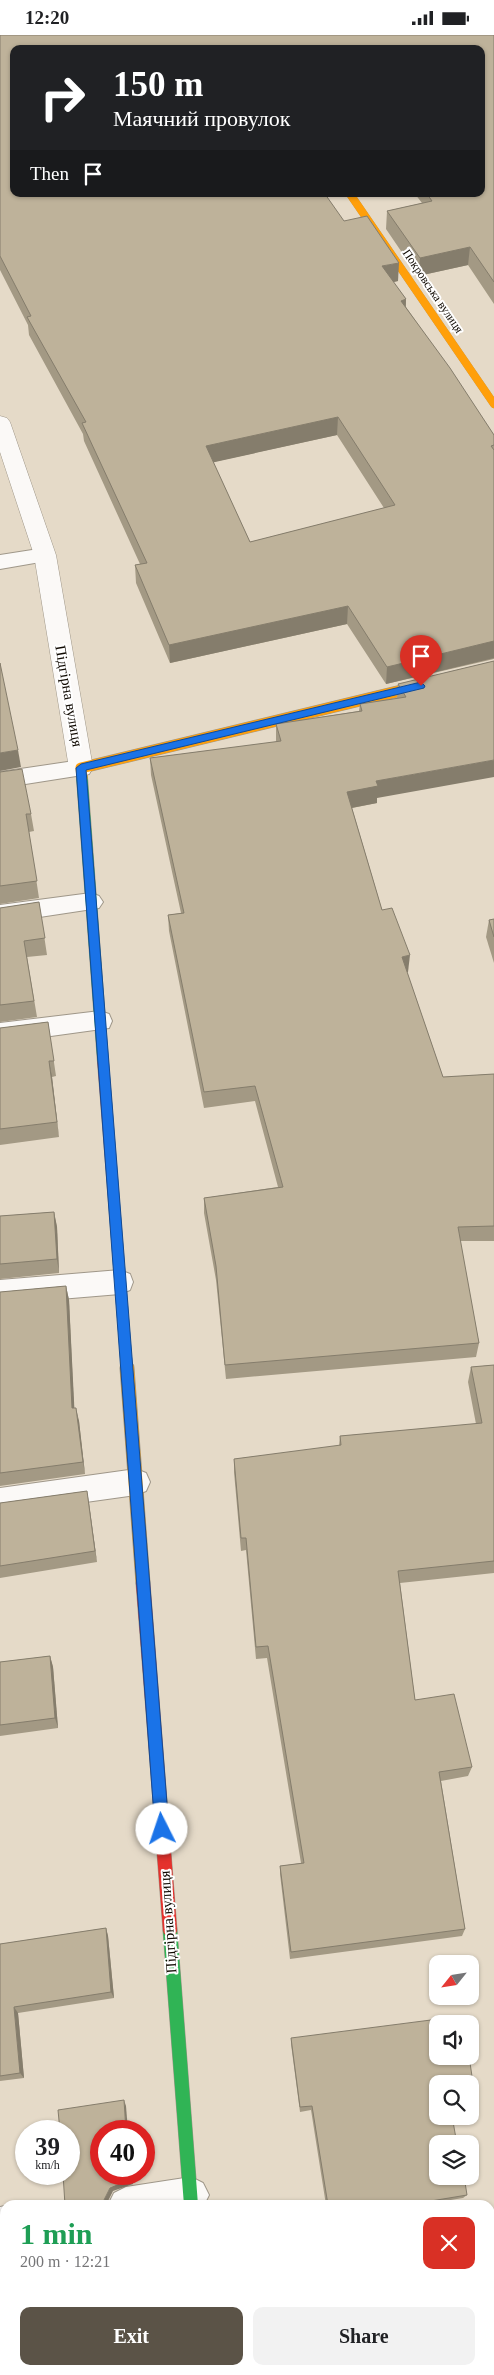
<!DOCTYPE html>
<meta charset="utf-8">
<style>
body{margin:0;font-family:"Times New Roman",serif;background:#f2f2f2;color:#202124;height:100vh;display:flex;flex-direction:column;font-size:19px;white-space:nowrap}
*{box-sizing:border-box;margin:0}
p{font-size:16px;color:#757577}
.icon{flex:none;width:28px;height:28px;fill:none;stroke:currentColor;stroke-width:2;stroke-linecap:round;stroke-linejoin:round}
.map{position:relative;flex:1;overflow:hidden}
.panel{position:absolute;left:0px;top:2165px;width:495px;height:175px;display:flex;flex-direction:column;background:#fff;border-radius:15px 15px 0 0;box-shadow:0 1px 4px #0004}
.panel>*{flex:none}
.banner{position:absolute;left:10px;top:10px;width:475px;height:152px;border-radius:10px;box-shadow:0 1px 4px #0004;background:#202124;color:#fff;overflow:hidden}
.needle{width:32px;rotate:240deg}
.controls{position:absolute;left:429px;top:1920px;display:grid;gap:10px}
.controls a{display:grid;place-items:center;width:50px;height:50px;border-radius:10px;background:#fff;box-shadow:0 1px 4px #0004;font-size:25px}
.speed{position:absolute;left:15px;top:2085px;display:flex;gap:10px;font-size:25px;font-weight:700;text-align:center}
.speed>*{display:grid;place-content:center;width:65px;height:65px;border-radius:50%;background:#fff;box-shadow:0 1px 4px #0004;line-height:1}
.speed small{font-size:12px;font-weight:400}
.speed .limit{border:8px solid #d22;background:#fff;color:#111}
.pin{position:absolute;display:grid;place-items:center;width:42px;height:42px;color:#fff;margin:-51px -21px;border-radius:50% 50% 50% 0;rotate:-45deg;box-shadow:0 0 5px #0007}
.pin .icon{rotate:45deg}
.me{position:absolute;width:55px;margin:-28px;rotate:356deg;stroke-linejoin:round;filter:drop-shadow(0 0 4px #0008)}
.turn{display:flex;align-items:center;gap:18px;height:105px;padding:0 20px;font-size:22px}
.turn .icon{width:65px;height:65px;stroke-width:2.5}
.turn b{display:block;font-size:35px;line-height:42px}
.then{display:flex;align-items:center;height:48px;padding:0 20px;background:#0003;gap:10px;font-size:19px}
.round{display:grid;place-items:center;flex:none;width:52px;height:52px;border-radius:10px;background:#f2f2f2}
.summary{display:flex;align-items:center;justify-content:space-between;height:85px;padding:0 20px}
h1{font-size:30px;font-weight:800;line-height:38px;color:#1e9e55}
.primary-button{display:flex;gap:10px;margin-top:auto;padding:10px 20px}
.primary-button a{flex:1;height:58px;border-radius:10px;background:#5b5347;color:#fff;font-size:20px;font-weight:800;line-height:58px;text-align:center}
.primary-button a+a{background:#f2f2f2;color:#202124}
.status{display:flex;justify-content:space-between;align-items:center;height:35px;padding:0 25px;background:#fff;direction:ltr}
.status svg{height:14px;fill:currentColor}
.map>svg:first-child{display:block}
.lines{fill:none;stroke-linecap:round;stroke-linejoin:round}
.lane-casing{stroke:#9f9789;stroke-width:2}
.street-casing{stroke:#9f9789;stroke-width:1}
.fast-far1-casing{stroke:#9f9789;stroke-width:12}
.fast-casing{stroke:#9f9789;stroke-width:15}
.slow-far2-casing{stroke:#9f9789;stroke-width:8}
.slow-far1-casing{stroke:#9f9789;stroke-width:12}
.slow-casing{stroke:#9f9789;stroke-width:15}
.jam-far1-casing{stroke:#9f9789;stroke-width:12}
.jam-casing{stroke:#9f9789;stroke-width:15}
.lane{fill:#fbf9f7;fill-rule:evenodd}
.street{fill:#fbf9f7;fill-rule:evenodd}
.fast-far1{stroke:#30b455;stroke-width:11}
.fast{stroke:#30b455;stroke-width:14}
.slow-far2{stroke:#ff9f0a;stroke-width:8}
.slow-far1{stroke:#ff9f0a;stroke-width:11}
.slow{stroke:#ff9f0a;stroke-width:14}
.jam-far1{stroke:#e5322d;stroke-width:11}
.jam{stroke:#e5322d;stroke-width:14}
.wall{fill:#a39984;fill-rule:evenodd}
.shaded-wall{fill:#857d6c}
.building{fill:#beb29a;stroke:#857d6c;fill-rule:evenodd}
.route{fill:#1a73e8;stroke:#114b97}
.labels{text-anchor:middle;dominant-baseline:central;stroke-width:4;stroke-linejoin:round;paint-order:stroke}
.far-street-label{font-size:12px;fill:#100a02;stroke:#fff}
.street-label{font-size:15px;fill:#100a02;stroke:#fff}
</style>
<div class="status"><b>12:20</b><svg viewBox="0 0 49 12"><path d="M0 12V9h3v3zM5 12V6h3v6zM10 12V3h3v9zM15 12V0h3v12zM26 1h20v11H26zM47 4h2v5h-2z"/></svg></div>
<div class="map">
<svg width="494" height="2340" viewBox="0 0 494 2340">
<rect width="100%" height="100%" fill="#e5dac8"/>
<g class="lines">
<g class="lane-casing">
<g id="lane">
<path d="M 45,513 L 52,515 L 55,520 L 52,525 L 0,534 L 0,520 Z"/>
<path d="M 81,725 L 89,727 L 92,733 L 89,739 L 0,753 L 0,737 Z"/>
<path d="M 91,858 L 99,861 L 103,867 L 99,873 L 0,888 L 0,870 Z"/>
<path d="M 100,976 L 109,979 L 112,986 L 109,993 L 0,1008 L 0,988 Z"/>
<path d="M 120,1235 L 130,1239 L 133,1247 L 130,1255 L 120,1259 L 0,1269 L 0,1245 Z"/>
<path d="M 136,1434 L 146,1438 L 150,1447 L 146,1456 L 136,1460 L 0,1479 L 0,1453 Z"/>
<path d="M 191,2142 L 203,2148 L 209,2160 L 204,2170 L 108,2170 L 114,2158 L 126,2152 Z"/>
<path d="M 5,2171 L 5,2207 L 0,2208 L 0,2172 Z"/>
</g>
</g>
<g class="street-casing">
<path id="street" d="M 0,381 L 7,383 L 10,387 L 56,520 L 93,733 L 89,739 L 81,741 L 73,739 L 69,733 L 34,520 L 0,417 Z"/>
</g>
<g class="fast-far1-casing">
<path id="fast-far1" d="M 82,743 L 103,1027"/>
</g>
<g class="fast-casing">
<g id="fast">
<path d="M 170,1895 L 191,2170"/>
<path d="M 203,2335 L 203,2340"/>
</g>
</g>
<g class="slow-far2-casing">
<path id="slow-far2" d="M 350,159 L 494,369"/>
</g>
<g class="slow-far1-casing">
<g id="slow-far1">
<path d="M 82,743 L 81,733 L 494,633"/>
<path d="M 118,1218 L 127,1335"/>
</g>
</g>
<g class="slow-casing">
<path id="slow" d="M 127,1333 L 143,1548"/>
</g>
<g class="jam-far1-casing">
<path id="jam-far1" d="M 103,1027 L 118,1218"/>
</g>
<g class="jam-casing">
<path id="jam" d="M 143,1548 L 170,1895"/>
</g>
<use href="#lane" class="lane"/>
<use href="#street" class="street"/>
<use href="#fast-far1" class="fast-far1"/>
<use href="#fast" class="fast"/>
<use href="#slow-far2" class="slow-far2"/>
<use href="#slow-far1" class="slow-far1"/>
<use href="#slow" class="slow"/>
<use href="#jam-far1" class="jam-far1"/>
<use href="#jam" class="jam"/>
</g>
<g class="wall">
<path d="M 0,0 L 494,0 L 494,269 L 468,230 L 418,241 L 386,194 L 387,176 L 422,168 L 415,159 L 481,159 L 481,14 L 14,14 L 344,186 L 398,246 L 393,247 L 406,264 L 406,272 L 494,400 L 494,624 L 386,649 L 347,589 L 170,628 L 136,548 L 135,530 L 140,529 L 84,406 L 83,399 L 29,300 L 28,290 L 0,235 ZM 337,400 L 384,473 L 250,507 L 213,427 Z"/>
<path d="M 494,626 L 377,763 L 377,768 L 352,773 L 382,875 L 408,937 L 407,937 L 443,1042 L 494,1039 L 494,1206 L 460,1206 L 479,1308 L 476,1322 L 226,1344 L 216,1245 L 204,1178 L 204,1163 L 278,1152 L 255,1066 L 204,1073 L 169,896 L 168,880 L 181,878 L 151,740 L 150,723 L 276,707 L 276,689 L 359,676 L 360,669 L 397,663 L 398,649 Z"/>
<path d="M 0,737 L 31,779 L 34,796 L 29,797 L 39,863 L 0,869 Z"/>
<path d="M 39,867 L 47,920 L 27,922 L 37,982 L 0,987 L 0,873 Z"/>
<path d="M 494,884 L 494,928 L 486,902 L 489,885 Z"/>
<path d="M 48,987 L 56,1041 L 52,1042 L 59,1102 L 0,1110 L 0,993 Z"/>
<path d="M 54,1177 L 57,1192 L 59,1238 L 0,1244 L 0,1181 Z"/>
<path d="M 66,1251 L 69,1265 L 74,1373 L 79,1386 L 85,1439 L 0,1451 L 0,1257 Z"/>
<path d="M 494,1330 L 494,1538 L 400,1548 L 415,1665 L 472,1732 L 468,1741 L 441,1746 L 465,1894 L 462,1901 L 290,1924 L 280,1839 L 280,1831 L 301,1828 L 267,1623 L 256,1624 L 246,1515 L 241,1516 L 234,1437 L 234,1424 L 339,1411 L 340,1401 L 476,1389 L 468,1347 L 471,1332 Z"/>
<path d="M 87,1456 L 97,1527 L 0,1543 L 0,1468 Z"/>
<path d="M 50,1621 L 53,1632 L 58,1693 L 0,1701 L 0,1627 Z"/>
<path d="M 106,1893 L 108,1901 L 114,1963 L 18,1978 L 24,2043 L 0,2046 L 0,1909 Z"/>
<path d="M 291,2003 L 473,2048 L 470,2052 L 470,2049 L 438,2049 L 467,2160 L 463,2163 L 420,2170 L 326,2170 L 311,2075 L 300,2077 L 291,2009 Z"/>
</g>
<g class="shaded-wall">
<path d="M 470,212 L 468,230 L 418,241 L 420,223 Z"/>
<path d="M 399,228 L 398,246 L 381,250 L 382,231 Z"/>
<path d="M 406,264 L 405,283 L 401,266 Z"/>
<path d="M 338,382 L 337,400 L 206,429 L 206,411 Z"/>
<path d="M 348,571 L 347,589 L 170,628 L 169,610 Z"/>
<path d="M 494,606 L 494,623 L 386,649 L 387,632 Z"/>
<path d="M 18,715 L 21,732 L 0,736 L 0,718 Z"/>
<path d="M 494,725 L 494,742 L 377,763 L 377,768 L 346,774 L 347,757 L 376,746 Z"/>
<path d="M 410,920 L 408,937 L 400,938 L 402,922 Z"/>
<path d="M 49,1026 L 52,1042 L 59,1102 L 57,1087 Z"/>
<path d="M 54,1177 L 57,1192 L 59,1238 L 57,1224 Z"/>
<path d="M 66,1251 L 69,1265 L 75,1386 L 72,1373 Z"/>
<path d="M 76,1373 L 79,1386 L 85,1439 L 83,1427 Z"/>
<path d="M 87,1456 L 89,1468 L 97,1527 L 95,1516 Z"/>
<path d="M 50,1621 L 53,1632 L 58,1693 L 55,1683 Z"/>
<path d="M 106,1893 L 108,1901 L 114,1963 L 111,1957 Z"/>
<path d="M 14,1972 L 18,1978 L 24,2043 L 20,2038 Z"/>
<path d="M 124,2065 L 126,2071 L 128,2096 L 126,2096 Z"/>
<path d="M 130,2139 L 132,2139 L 133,2149 L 113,2156 L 106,2170 L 103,2167 L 110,2153 Z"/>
<path d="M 141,2335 L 144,2335 L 144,2340 L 142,2340 Z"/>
</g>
<g class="building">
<path d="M 0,0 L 494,0 L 494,247 L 470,212 L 420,223 L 387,176 L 432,166 L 427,159 L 481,159 L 481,14 L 14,14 L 14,159 L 325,159 L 344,186 L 367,181 L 399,228 L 382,231 L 406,264 L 401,266 L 450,333 L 494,400 L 494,410 L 491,411 L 494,415 L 494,606 L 387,632 L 348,571 L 169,610 L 135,530 L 147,528 L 82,388 L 86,387 L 27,282 L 31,281 L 0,221 ZM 338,382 L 395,470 L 250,507 L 206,411 Z"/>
<path d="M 494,626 L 494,725 L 376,746 L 378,751 L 347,757 L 382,875 L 392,873 L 410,920 L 402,922 L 443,1042 L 494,1039 L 494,1191 L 458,1192 L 479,1308 L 225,1330 L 216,1231 L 204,1163 L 283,1152 L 255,1051 L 204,1057 L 168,880 L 184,878 L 150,723 L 281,706 L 276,689 L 362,676 L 360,669 L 406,662 L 398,649 Z"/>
<path d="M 0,628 L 18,715 L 0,718 Z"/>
<path d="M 22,734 L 31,779 L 26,779 L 37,846 L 0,851 L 0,737 Z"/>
<path d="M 39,867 L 45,903 L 24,906 L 34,966 L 0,970 L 0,873 Z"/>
<path d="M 494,884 L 494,902 L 489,885 Z"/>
<path d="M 48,987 L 54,1026 L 49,1026 L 57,1087 L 0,1094 L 0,993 Z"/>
<path d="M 54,1177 L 57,1224 L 0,1229 L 0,1181 Z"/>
<path d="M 66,1251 L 72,1373 L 76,1373 L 83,1427 L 0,1438 L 0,1257 Z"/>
<path d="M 494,1330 L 494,1526 L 398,1536 L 415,1665 L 454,1659 L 472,1732 L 439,1737 L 465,1894 L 291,1917 L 280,1831 L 304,1828 L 268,1611 L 256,1612 L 246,1503 L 241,1503 L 234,1424 L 341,1410 L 340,1401 L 482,1388 L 471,1332 Z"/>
<path d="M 87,1456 L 95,1516 L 0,1531 L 0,1468 Z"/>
<path d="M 50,1621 L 55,1683 L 0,1690 L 0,1627 Z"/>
<path d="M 106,1893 L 111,1957 L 14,1972 L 20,2038 L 0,2041 L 0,1909 Z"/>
<path d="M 462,1981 L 463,1989 L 438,1989 L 438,2021 L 469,2021 L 473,2048 L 438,2049 L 438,2081 L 452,2081 L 457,2109 L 438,2109 L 438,2141 L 464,2141 L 467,2160 L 407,2170 L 328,2170 L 312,2071 L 300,2072 L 291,2003 Z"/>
<path d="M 124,2065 L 126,2096 L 101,2096 L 101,2139 L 130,2139 L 130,2145 L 110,2153 L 103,2167 L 132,2169 L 132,2170 L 65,2170 L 63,2139 L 69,2139 L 69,2096 L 60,2096 L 58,2075 Z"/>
<path d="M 5,2219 L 5,2335 L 141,2335 L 142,2340 L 0,2340 L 0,2220 Z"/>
<path d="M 494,2307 L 494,2340 L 334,2340 L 333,2335 L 490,2335 L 490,2308 Z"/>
</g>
<path class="route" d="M 421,647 L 425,651 L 424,653 L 86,735 L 169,1794 L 166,1799 L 162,1801 L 157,1799 L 155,1794 L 76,733 L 81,729 Z"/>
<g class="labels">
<g class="far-street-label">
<text transform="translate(433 256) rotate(56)">Покровська вулиця</text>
</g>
<g class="street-label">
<text transform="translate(69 661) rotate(80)">Підгірна вулиця</text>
<text transform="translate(168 1887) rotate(-94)">Підгірна вулиця</text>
</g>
</g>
</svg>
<div class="controls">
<a><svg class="needle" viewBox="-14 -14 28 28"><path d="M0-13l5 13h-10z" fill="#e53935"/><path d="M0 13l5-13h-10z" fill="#757577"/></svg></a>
<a><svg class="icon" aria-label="sound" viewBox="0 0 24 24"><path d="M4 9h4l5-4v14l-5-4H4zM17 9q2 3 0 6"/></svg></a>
<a><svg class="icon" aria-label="search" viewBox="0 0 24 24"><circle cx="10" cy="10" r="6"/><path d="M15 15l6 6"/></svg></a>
<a><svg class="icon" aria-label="layers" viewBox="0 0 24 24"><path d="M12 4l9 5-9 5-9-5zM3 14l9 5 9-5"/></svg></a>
</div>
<div class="speed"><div>39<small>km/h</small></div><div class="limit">40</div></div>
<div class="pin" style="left:421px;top:651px;background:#d93025"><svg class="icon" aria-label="arrive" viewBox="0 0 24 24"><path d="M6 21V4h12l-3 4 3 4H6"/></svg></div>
<svg class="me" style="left:162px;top:1794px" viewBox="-20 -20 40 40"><circle r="19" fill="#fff"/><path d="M0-13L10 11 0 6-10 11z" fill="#1a73e8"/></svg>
<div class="banner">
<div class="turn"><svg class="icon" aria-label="right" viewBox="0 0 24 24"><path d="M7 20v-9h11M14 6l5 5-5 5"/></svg><div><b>150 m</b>Маячний провулок</div></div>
<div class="then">Then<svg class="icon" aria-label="arrive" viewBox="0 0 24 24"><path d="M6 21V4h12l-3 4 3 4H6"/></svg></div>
</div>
<section class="panel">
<div class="summary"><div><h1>1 min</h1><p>200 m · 12:21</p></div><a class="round" style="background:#d93025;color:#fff"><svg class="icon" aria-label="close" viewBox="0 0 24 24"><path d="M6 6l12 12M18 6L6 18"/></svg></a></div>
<div class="primary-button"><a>Exit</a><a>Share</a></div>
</section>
</div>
